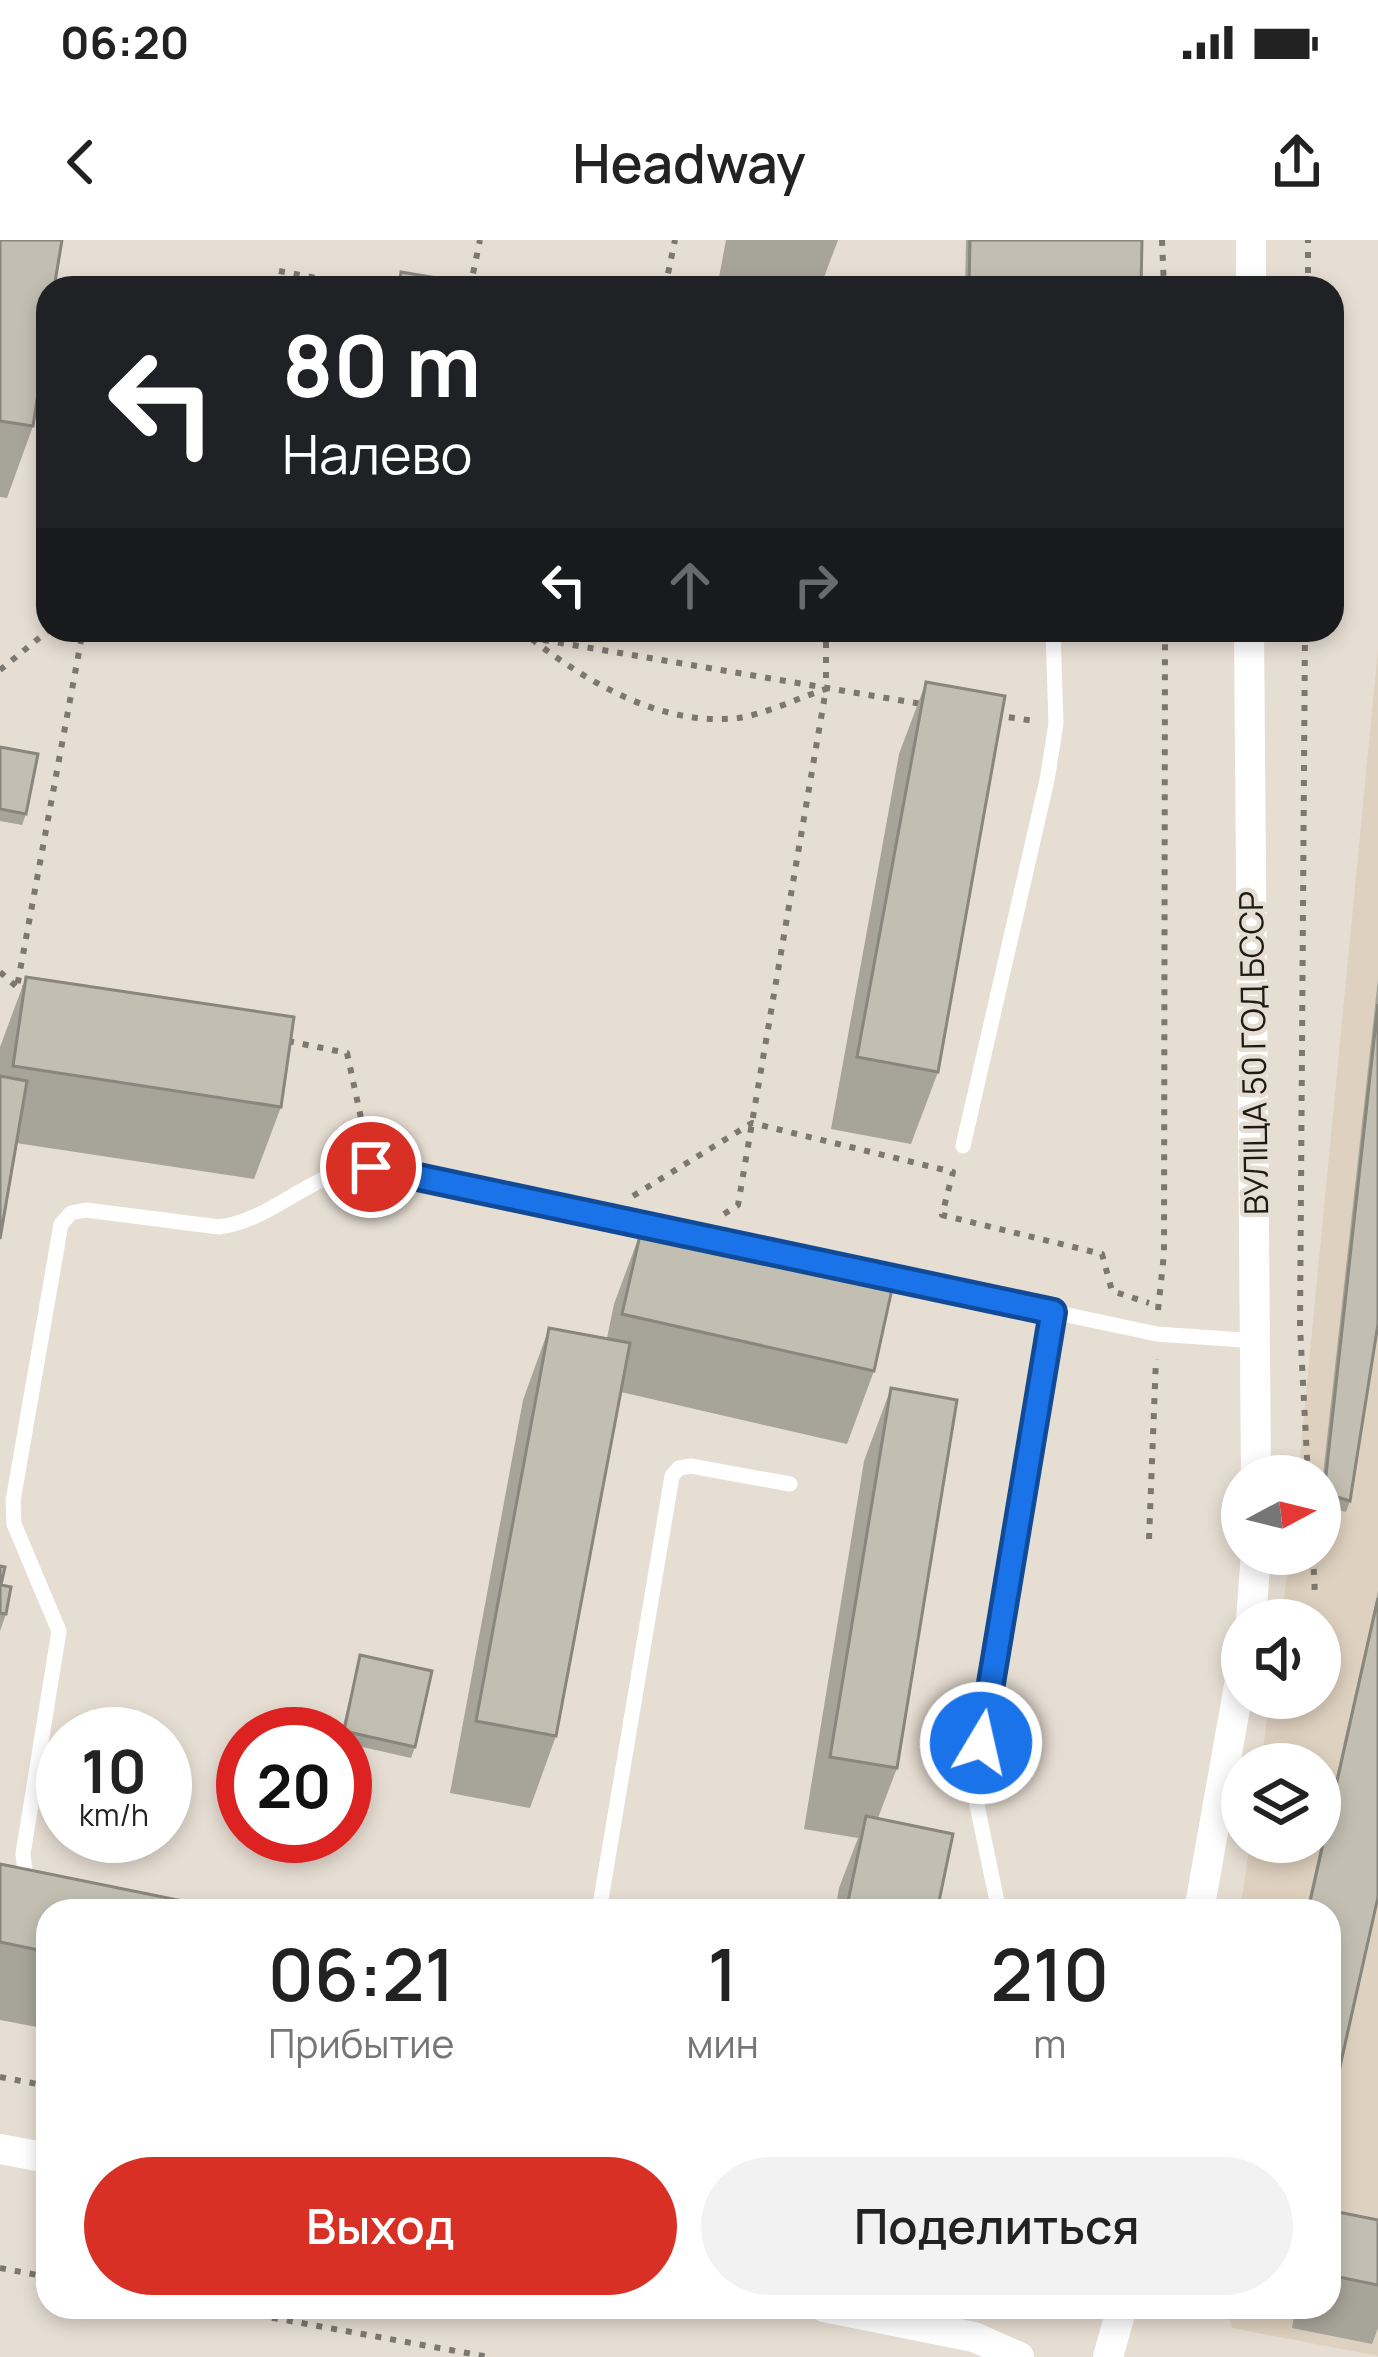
<!DOCTYPE html>
<html lang="ru">
<meta charset="utf-8">
<style>
body{margin:0;font-family:Manrope,sans-serif;background:#f2f2f2;color:#222;height:100vh;display:flex;flex-direction:column;font-size:45px;white-space:nowrap}
*{box-sizing:border-box;margin:0}
p{font-size:39px;color:#767676}
.icon{flex:none;width:66px;height:66px;fill:none;stroke:currentColor;stroke-width:2;stroke-linecap:round;stroke-linejoin:round}
.map{position:relative;flex:1;overflow:hidden}
.drawer{position:absolute;left:36px;top:1659px;width:1305px;height:420px;display:flex;flex-direction:column;background:#fff;border-radius:36px;box-shadow:0 6px 18px #0003}
.drawer>*{flex:none}
.banner{position:absolute;left:36px;top:36px;width:1308px;height:366px;border-radius:36px;box-shadow:0 6px 18px #0003;background:#202124;color:#fff;overflow:hidden}
.needle{width:78px;rotate:83deg}
.fabs{position:absolute;left:1221px;top:1215px;display:grid;gap:24px}
.fabs a{display:grid;place-items:center;width:120px;height:120px;border-radius:50%;background:#fff;box-shadow:0 6px 18px #0003;font-size:60px}
.speed{position:absolute;left:36px;top:1467px;display:flex;gap:24px;font-size:60px;font-weight:700;text-align:center}
.speed>*{display:grid;place-content:center;width:156px;height:156px;border-radius:50%;background:#fff;box-shadow:0 6px 18px #0003;line-height:1}
.speed small{font-size:30px;font-weight:400}
.speed .limit{border:18px solid #d22;background:#fff;color:#111}
.pin{position:absolute;display:grid;place-items:center;width:102px;height:102px;color:#fff;margin:-51px;border:6px solid #fff;border-radius:50%;box-shadow:0 3px 12px #0007}
.me{position:absolute;width:132px;margin:-66px;rotate:9deg;stroke-linejoin:round;filter:drop-shadow(0 0 9px #0008)}
.turn{display:flex;align-items:center;gap:42px;height:252px;padding:0 48px;font-size:54px}
.turn .icon{width:156px;height:156px;stroke-width:2.5}
.turn b{display:block;font-size:84px;line-height:102px}
.lanes{display:flex;align-items:center;height:114px;padding:0 48px;background:#0003;justify-content:center;gap:60px;direction:ltr}
.lanes .off{opacity:.35}
.eta{display:flex;justify-content:space-evenly;align-items:center;height:204px;text-align:center}
.eta b{font-size:72px;font-weight:600;line-height:84px}
.cta{display:flex;gap:24px;margin-top:auto;padding:24px 48px}
.cta a{flex:1;height:138px;border-radius:72px;background:#d93025;color:#fff;font-size:48px;font-weight:600;line-height:138px;text-align:center}
.cta a+a{background:#f2f2f2;color:#222}
.status{display:flex;justify-content:space-between;align-items:center;height:84px;padding:0 60px;background:#fff;direction:ltr}
.status svg{height:33px;fill:currentColor}
header{display:flex;justify-content:space-between;align-items:center;height:156px;padding:0 48px;background:#fff;font-size:54px;font-weight:600}
.map>svg:first-child{display:block}
.built{fill:#dfd1bf}
.lines{fill:none;stroke-linecap:round;stroke-linejoin:round}
.path{stroke:#7c776f;stroke-width:6;stroke-dasharray:6 9;stroke-linecap:butt}
.service{stroke:#fff;stroke-width:15}
.minor{stroke:#fff;stroke-width:30}
.wall{fill:#a7a499}
.building{fill:#c2bfb2;stroke:#88867d;stroke-width:3}
.route-casing{stroke:#114b97;stroke-width:30}
.route{stroke:#1a73e8;stroke-width:21}
.labels{text-anchor:middle;dominant-baseline:central;stroke-width:9;stroke-linejoin:round;paint-order:stroke}
.street-label{font-size:33px;fill:#1e1b17;stroke:#e7ded3}
</style>
<div class="status"><b>06:20</b><svg viewBox="0 0 49 12"><path d="M0 12V9h3v3zM5 12V6h3v6zM10 12V3h3v9zM15 12V0h3v12zM26 1h20v11H26zM47 4h2v5h-2z"/></svg></div>
<header><svg class="icon" aria-label="back" viewBox="0 0 24 24"><path d="M15 5l-7 7 7 7"/></svg>Headway<svg class="icon" aria-label="share" viewBox="0 0 24 24"><path d="M12 15V3M7 8l5-5 5 5M5 13v7h14v-7"/></svg></header>
<div class="map">
<svg width="1378" height="2117" viewBox="0 0 1378 2117">
<rect width="100%" height="100%" fill="#e7ded3"/>
<path class="built" d="M 1378,409 L 1378,2116 L 1232,2088 L 1227,2067 L 1329,2067 L 1329,1671 L 1240,1671 L 1250,1602 L 1320,1602 L 1320,1524 L 1261,1524 L 1270,1458 L 1320,1458 L 1320,1380 L 1281,1380 L 1290,1314 L 1320,1314 L 1320,1236 L 1298,1236 Z"/>
<g class="lines">
<g class="path">
<path d="M 1162,0 L 1164,48"/>
<path d="M 279,31 L 369,48"/>
<path d="M 470,48 L 480,0"/>
<path d="M 665,48 L 675,0"/>
<path d="M 1308,48 L 1308,0"/>
<path d="M 484,390 L 922,464"/>
<path d="M 520,390 C 580,438 657,487 738,478 C 766,474 798,458 826,449 L 826,390"/>
<path d="M 1305,390 L 1300,1087 L 1308,1236"/>
<path d="M 0,430 L 49,390"/>
<path d="M 994,475 L 1035,481"/>
<path d="M 0,732 L 17,747"/>
<path d="M 28,749 L 17,747 L 83,390"/>
<path d="M 288,801 L 347,813 L 367,906"/>
<path d="M 633,956 L 752,883 L 953,932 L 942,975 L 1102,1014 L 1112,1051 L 1149,1063"/>
<path d="M 724,974 L 738,965 L 826,449"/>
<path d="M 1158,1070 L 1164,1014 L 1165,390"/>
<path d="M 1149,1299 L 1156,1119"/>
<path d="M 1313,1314 L 1315,1356"/>
<path d="M 0,1837 L 48,1846"/>
<path d="M 0,2028 L 48,2037"/>
<path d="M 213,2067 L 489,2117"/>
</g>
<g class="service">
<path d="M 963,906 L 1047,540 L 1056,484 L 1053,390"/>
<path d="M 32,1642 L 26,1638 L 23,1614 L 59,1391 L 14,1284 L 13,1261 L 61,984 L 71,973 L 86,970 L 219,987 C 275,980 314,928 371,927 L 1157,1094 L 1257,1101"/>
<path d="M 599,1671 L 672,1236 L 679,1228 L 691,1226 L 790,1244"/>
<path d="M 999,1671 L 973,1546 L 1053,1072"/>
</g>
<g class="minor">
<path d="M 1251,0 L 1251,48"/>
<path d="M 1249,390 L 1256,1236"/>
<path d="M 1251,1380 L 1256,1314"/>
<path d="M 1199,1671 L 1242,1429"/>
<path d="M 0,1909 L 48,1918"/>
<path d="M 824,2067 L 974,2097 L 1019,2117"/>
<path d="M 1108,2117 L 1122,2067"/>
</g>
</g>
<g class="wall">
<path d="M 0,0 L 33,186 L 7,258 L 0,257 Z"/>
<path d="M 726,0 L 838,0 L 820,48 L 717,48 Z"/>
<path d="M 966,0 L 1142,0 L 1141,48 L 965,48 Z"/>
<path d="M 926,442 L 938,832 L 911,904 L 831,889 L 899,514 Z"/>
<path d="M 0,507 L 26,574 L 22,585 L 0,581 Z"/>
<path d="M 26,737 L 281,867 L 254,939 L 16,903 L 0,999 L 0,807 Z"/>
<path d="M 1378,739 L 1378,1084 L 1350,1261 L 1346,1272 L 1320,1264 L 1320,1262 Z"/>
<path d="M 641,991 L 874,1131 L 847,1204 L 621,1152 L 556,1496 L 530,1568 L 450,1553 L 523,1160 L 549,1088 L 607,1098 L 614,1064 Z"/>
<path d="M 891,1148 L 897,1528 L 878,1578 L 937,1671 L 835,1671 L 839,1648 L 858,1598 L 804,1589 L 864,1221 Z"/>
<path d="M 0,1326 L 6,1374 L 0,1391 Z"/>
<path d="M 1378,1351 L 1378,1657 L 1333,1851 L 1329,1850 L 1329,1671 L 1306,1671 Z"/>
<path d="M 360,1415 L 415,1507 L 411,1518 L 345,1503 L 345,1494 L 341,1494 Z"/>
<path d="M 0,1624 L 48,1671 L 48,1789 L 0,1780 Z"/>
<path d="M 1329,1890 L 1333,1971 L 1378,1980 L 1378,2088 L 1372,2104 L 1292,2088 L 1295,2070 L 1282,2067 L 1329,2067 Z"/>
</g>
<g class="building">
<path d="M 0,0 L 62,0 L 54,48 L 48,48 L 48,89 L 33,186 L 0,181 Z"/>
<path d="M 970,0 L 1142,0 L 1141,48 L 969,48 Z"/>
<path d="M 401,32 L 497,48 L 399,48 Z"/>
<path d="M 926,442 L 1005,456 L 938,832 L 857,817 Z"/>
<path d="M 0,507 L 38,514 L 26,574 L 0,569 Z"/>
<path d="M 26,737 L 294,777 L 281,867 L 13,826 Z"/>
<path d="M 1378,764 L 1378,1084 L 1350,1261 L 1324,1253 Z"/>
<path d="M 0,836 L 27,841 L 0,999 Z"/>
<path d="M 641,991 L 892,1049 L 874,1131 L 622,1074 Z"/>
<path d="M 549,1088 L 630,1103 L 556,1496 L 476,1481 Z"/>
<path d="M 891,1148 L 957,1160 L 897,1528 L 830,1517 Z"/>
<path d="M 0,1326 L 5,1327 L 1,1345 L 11,1347 L 6,1374 L 0,1373 Z"/>
<path d="M 1378,1358 L 1378,1657 L 1337,1840 L 1329,1838 L 1329,1671 L 1308,1671 Z"/>
<path d="M 360,1415 L 432,1431 L 415,1507 L 344,1491 Z"/>
<path d="M 866,1576 L 953,1594 L 937,1671 L 846,1671 Z"/>
<path d="M 0,1624 L 232,1671 L 48,1671 L 48,1712 L 0,1702 Z"/>
<path d="M 1329,1890 L 1338,1891 L 1333,1971 L 1378,1980 L 1378,2045 L 1329,2035 Z"/>
</g>
<g class="lines">
<g class="route-casing">
<path id="route" d="M 371,927 L 1053,1072 L 981,1503"/>
</g>
<use href="#route" class="route"/>
</g>
<g class="labels">
<g class="street-label">
<text transform="translate(1253 813) rotate(-91)">ВУЛІЦА 50 ГОД БССР</text>
</g>
</g>
</svg>
<div class="fabs">
<a><svg class="needle" viewBox="-14 -14 28 28"><path d="M0-13l5 13h-10z" fill="#e53935"/><path d="M0 13l5-13h-10z" fill="#767676"/></svg></a>
<a><svg class="icon" aria-label="sound" viewBox="0 0 24 24"><path d="M4 9h4l5-4v14l-5-4H4zM17 9q2 3 0 6"/></svg></a>
<a><svg class="icon" aria-label="layers" viewBox="0 0 24 24"><path d="M12 4l9 5-9 5-9-5zM3 14l9 5 9-5"/></svg></a>
</div>
<div class="speed"><div>10<small>km/h</small></div><div class="limit">20</div></div>
<div class="pin" style="left:371px;top:927px;background:#d93025"><svg class="icon" aria-label="arrive" viewBox="0 0 24 24"><path d="M6 21V4h12l-3 4 3 4H6"/></svg></div>
<svg class="me" style="left:981px;top:1503px" viewBox="-20 -20 40 40"><circle r="17" fill="#1a73e8" stroke="#fff" stroke-width="3"/><path d="M0-11L8 9 0 5-8 9z" fill="#fff"/></svg>
<div class="banner">
<div class="turn"><svg class="icon" aria-label="left" viewBox="0 0 24 24"><path d="M17 20v-9H6M10 6l-5 5 5 5"/></svg><div><b>80 m</b>Налево</div></div>
<div class="lanes"><svg class="icon" aria-label="left" viewBox="0 0 24 24"><path d="M17 20v-9H6M10 6l-5 5 5 5"/></svg><svg class="icon off" aria-label="ahead" viewBox="0 0 24 24"><path d="M12 20V5M6 11l6-6 6 6"/></svg><svg class="icon off" aria-label="right" viewBox="0 0 24 24"><path d="M7 20v-9h11M14 6l5 5-5 5"/></svg></div>
</div>
<section class="drawer">
<div class="eta">
<div><b>06:21</b><p>Прибытие</p></div>
<div><b>1</b><p>мин</p></div>
<div><b>210</b><p>m</p></div>
</div>
<div class="cta"><a>Выход</a><a>Поделиться</a></div>
</section>
</div>
